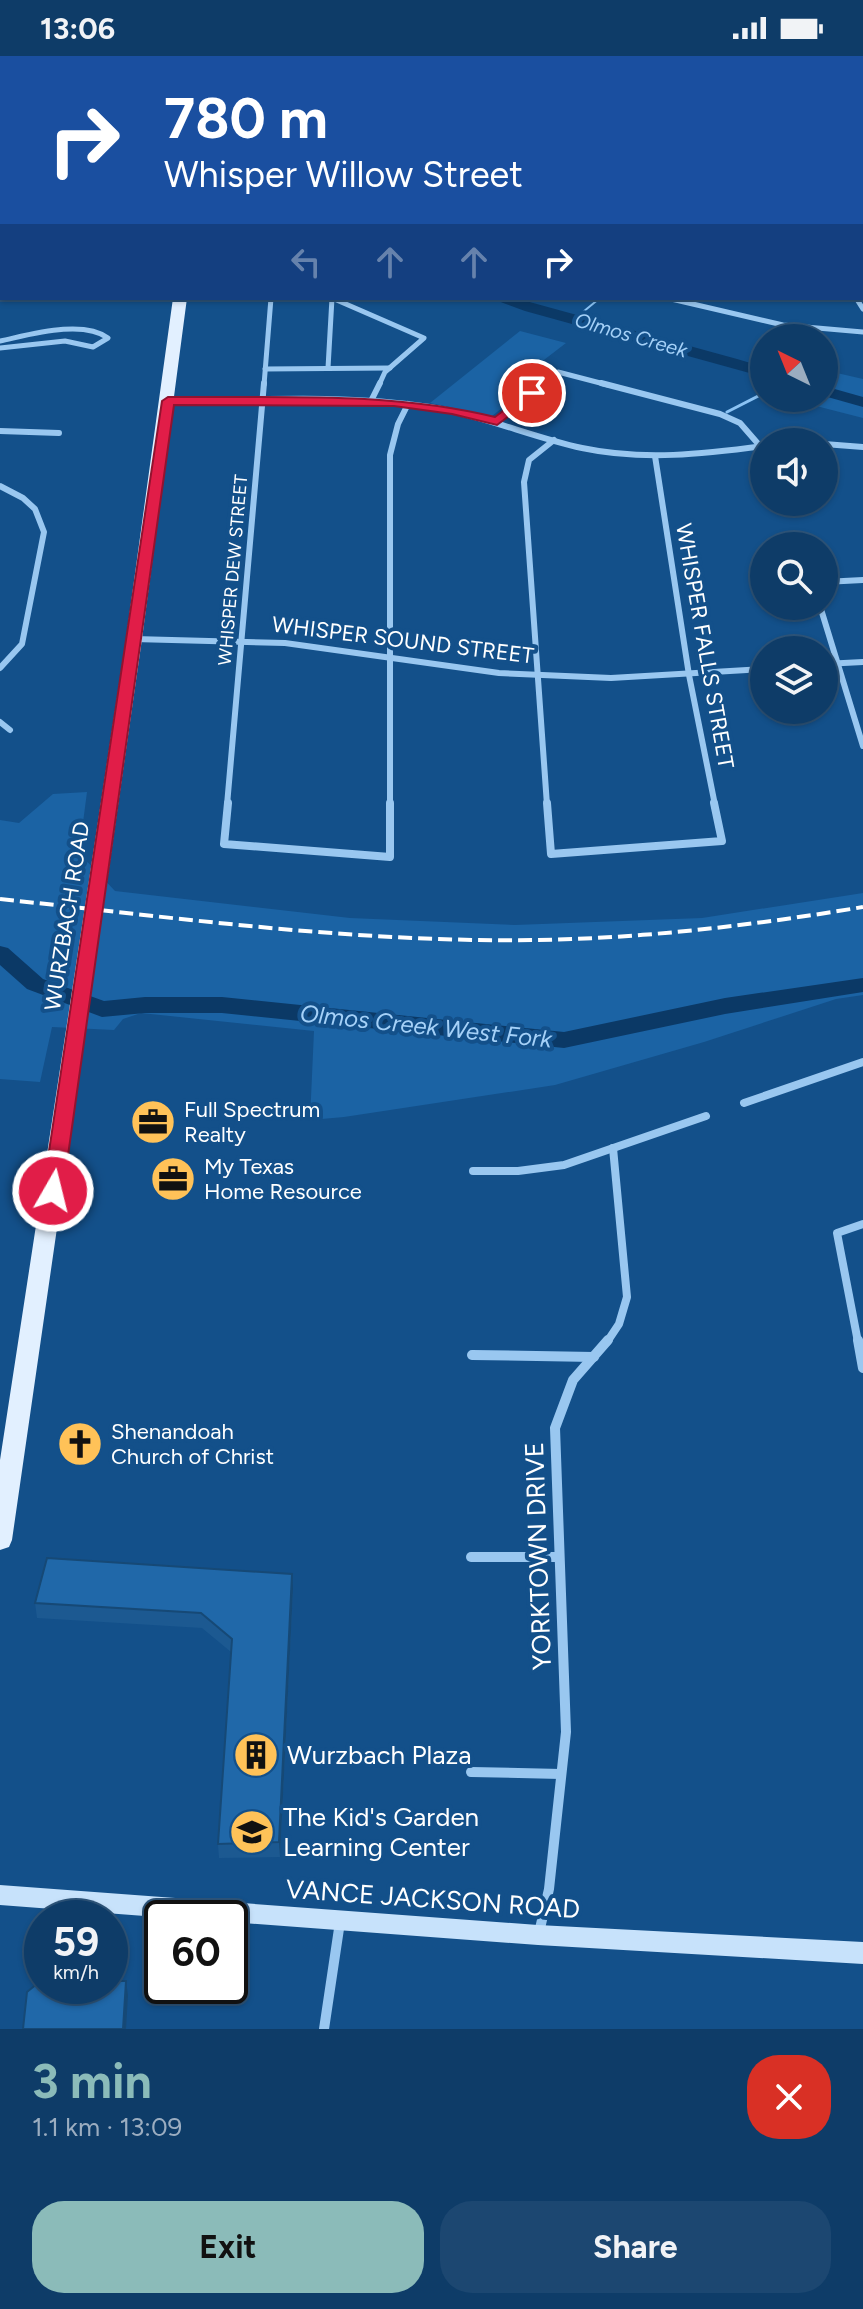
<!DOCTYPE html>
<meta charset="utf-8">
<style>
body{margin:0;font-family:Figtree,sans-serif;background:#1c4771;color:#f1f3f6;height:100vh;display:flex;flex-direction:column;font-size:30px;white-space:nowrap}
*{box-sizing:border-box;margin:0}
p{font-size:26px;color:#9badc0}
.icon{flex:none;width:44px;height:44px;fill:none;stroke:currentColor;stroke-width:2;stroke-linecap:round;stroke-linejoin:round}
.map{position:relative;height:1973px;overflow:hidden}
.details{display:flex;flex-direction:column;background:#0e3c68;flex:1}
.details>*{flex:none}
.hud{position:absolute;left:0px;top:0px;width:864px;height:244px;box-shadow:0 2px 6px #0004,0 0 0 2px #2e567c;background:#1a4fa0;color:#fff;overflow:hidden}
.needle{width:52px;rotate:317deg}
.tools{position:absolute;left:750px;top:268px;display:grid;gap:16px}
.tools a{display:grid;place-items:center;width:88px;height:88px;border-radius:50%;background:#0e3c68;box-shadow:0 2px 6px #0004,0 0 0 2px #2e567c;font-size:40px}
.speed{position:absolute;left:24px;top:1844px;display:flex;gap:16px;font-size:40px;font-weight:700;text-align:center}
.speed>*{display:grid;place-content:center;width:104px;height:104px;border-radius:50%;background:#0e3c68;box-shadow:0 2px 6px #0004,0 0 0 2px #2e567c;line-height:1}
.speed small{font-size:20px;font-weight:400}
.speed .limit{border:4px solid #111;border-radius:12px;background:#fff;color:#111}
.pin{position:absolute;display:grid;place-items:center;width:68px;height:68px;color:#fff;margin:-34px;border:4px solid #fff;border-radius:50%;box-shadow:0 2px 8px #0007}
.me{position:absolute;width:88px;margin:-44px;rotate:8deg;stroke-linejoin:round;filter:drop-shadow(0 0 6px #0008)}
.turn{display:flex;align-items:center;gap:28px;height:168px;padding:0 32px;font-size:36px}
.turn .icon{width:104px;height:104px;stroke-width:2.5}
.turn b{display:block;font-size:56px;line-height:68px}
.lanes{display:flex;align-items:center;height:76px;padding:0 32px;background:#0003;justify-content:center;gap:40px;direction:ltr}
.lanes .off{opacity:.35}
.round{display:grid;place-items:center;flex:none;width:84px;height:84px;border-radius:32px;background:#1c4771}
.summary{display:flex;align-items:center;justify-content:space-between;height:136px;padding:0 32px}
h1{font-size:48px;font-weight:700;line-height:60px;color:#8bbbb9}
.primary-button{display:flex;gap:16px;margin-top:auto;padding:16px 32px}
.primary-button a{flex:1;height:92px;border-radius:32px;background:#8bbbb9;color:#111;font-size:32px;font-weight:700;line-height:92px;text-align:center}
.primary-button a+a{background:#1c4771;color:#f1f3f6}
.status{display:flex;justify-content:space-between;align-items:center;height:56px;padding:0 40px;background:#0e3c68;direction:ltr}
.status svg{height:22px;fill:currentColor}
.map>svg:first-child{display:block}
.green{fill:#1b63a4}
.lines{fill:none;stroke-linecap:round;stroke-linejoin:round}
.stream-far1{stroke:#8bc3f4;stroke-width:2}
.stream{stroke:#8bc3f4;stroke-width:3}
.river{fill:#0b3966;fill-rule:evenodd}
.street-far3{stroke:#99c7f0;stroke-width:5}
.street-far2{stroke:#99c7f0;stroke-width:6}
.street-far1{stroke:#99c7f0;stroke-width:8}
.street{stroke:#99c7f0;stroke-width:10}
.secondary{fill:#c7e2fb;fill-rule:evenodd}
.primary{fill:#e2f0ff;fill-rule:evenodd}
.rail{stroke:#fff;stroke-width:4;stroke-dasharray:14 6;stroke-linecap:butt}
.wall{fill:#1c5991}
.shaded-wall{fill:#164976}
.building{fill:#2068a9;stroke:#164976;stroke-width:2}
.route{fill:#e11d48;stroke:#92132f;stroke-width:2}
.labels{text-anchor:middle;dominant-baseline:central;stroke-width:8;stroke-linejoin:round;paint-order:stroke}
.far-street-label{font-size:18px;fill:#fff;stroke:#13508a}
.far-water-label{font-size:20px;font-style:italic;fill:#a5d1f8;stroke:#13508a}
.street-label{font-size:22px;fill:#fff;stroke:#13508a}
.poi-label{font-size:22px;fill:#fff;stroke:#13508a;text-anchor:start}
.water-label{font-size:24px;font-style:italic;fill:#a5d1f8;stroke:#13508a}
.near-street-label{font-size:26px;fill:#fff;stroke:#13508a}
.near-poi-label{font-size:26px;fill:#fff;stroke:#13508a;text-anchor:start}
</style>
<div class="status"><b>13:06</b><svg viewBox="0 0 49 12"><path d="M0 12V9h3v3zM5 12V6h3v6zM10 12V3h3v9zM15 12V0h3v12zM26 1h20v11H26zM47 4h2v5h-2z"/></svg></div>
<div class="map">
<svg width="863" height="1973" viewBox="0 0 863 1973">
<rect width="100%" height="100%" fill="#13508a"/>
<g class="green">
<path d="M 520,275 L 566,287 L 540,307 L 553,311 L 492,360 L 430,347 Z"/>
<path d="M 824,314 L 863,323 L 863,362 L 785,342 L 824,342 Z"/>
<path d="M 87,736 L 79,797 L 115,835 L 350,862 L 515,869 L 702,862 L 863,837 L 863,939 L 836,943 L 704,986 L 555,1029 L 344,1061 L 310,1064 L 314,975 L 141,957 L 123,963 L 114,974 L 52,971 L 40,1026 L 0,1023 L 0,764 L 19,767 L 53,738 Z"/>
</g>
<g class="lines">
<path class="stream-far1" d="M 572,265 L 600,242"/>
<path class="stream" d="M 727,356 L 764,337"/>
<g class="river">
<rect x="0" y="91" width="2" height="9"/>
<path d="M 490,242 L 515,242 L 737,303 L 764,311 L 764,321 L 525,255 Z"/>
<path d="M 824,330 L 863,341 L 863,351 L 824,340 Z"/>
<path d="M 0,890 L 8,892 L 43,923 L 104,945 L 145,941 L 222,941 L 564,976 L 725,942 L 863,922 L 863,936 L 725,958 L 564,992 L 222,957 L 145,957 L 102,961 L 27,933 L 0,909 Z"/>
</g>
<g class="street-far3">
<path d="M 12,0 L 18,2"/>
<path d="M 673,2 L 677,0"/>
<path d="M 332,242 L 424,282 L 385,316 L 379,329"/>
<path d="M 667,242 L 783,269 L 863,276"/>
<path d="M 856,242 L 863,253"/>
<path d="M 0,285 C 29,279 82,263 108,282 L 93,291 L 65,285 L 0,292"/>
<path d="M 328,312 L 332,242"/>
<path d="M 265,313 L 390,312"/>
<path d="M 264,329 L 271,242"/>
<path d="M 542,329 L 558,316 L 608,329"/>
</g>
<g class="street-far2">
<path d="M 601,327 L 720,358 L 740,367 L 760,390"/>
<path d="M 168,345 C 255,344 343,338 430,351 C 482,359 531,381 582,392 C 643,405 704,398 764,390"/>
<path d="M 371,345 L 380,327"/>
<path d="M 497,365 L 544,327"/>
<path d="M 0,375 L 59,377"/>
<path d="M 824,388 L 863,391"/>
<path d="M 655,400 L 689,619 L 715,749"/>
<path d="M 0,430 L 23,442 L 35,453 L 44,476 L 22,588 L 0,612"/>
<path d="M 809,446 L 809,452"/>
<path d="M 824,526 L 863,524"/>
<path d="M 820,550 L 863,690"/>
<path d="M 134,583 L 285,587 L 499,617 L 611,622 L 764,613"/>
<path d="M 824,608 L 863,606"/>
<path d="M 0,666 L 10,674"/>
<path d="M 227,749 L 264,327"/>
<path d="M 390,749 L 390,399 L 398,368 L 408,348"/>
<path d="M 547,749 L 524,426 L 529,404 L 554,384"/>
</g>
<g class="street-far1">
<path d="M 228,747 L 224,788 L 390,801 L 390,747"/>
<path d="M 547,747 L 551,798 L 722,785 L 714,747"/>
<path d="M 744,1047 L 863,1006"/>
<path d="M 473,1115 L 518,1115 L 564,1109 L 706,1060"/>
<path d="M 607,1286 L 619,1268 L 627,1241 L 613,1092"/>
<path d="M 858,1286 L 837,1177 L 863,1168"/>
</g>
<g class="street">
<path d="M 858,1284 L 863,1312"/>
<path d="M 472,1299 L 594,1301"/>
<path d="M 471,1501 L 558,1501"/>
<path d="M 471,1716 L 561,1718"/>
<path d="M 539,1877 L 549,1833 L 566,1676 L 555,1372 L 573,1324 L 608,1284"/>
<path d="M 324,1973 L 340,1866"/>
</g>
<g class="secondary">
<rect x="862" y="56" width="1" height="6"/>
<rect x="0" y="64" width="2" height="6"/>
<path d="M 0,1829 L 538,1869 L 863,1886 L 863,1908 L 538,1889 L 230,1866 L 230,1862 L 171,1862 L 0,1849 Z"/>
</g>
<g class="primary">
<rect x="222" y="0" width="10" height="2"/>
<rect x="241" y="0" width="10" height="2"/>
<path d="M 173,242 L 187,242 L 142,583 L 12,1484 L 9,1491 L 0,1494 L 0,1404 L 126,583 Z"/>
</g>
<path class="rail" d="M 0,843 C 178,862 358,887 538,884 C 647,882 755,869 863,851"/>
</g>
<path class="wall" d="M 293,1533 L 280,1801 L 219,1802 L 218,1788 L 231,1596 L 202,1572 L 37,1562 L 35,1547 Z"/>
<g class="shaded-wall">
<path d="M 292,1518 L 293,1533 L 280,1801 L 279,1786 Z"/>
<path d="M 126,1925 L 128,1939 L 126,1973 L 123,1973 Z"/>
</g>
<g class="building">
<path d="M 47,1502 L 292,1518 L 279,1786 L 218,1788 L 232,1583 L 201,1557 L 35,1547 Z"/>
<path d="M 110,1925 L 126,1925 L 123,1973 L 23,1973 L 27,1936 L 38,1927 L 42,1926 L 42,1930 L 110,1930 Z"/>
</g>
<path class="route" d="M 532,333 L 538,337 L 536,340 L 497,369 L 452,358 L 394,350 L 174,349 L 63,1135 L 53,1142 L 46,1140 L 43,1135 L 162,345 L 168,341 C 278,342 388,335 495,361 Z"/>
<defs>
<g id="office-disc" transform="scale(2.3)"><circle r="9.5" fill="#ffc258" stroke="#13508a"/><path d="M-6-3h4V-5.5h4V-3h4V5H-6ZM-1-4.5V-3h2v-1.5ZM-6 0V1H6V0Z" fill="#111"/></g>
<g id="church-disc" transform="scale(2.3)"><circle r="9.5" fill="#ffc258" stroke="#13508a"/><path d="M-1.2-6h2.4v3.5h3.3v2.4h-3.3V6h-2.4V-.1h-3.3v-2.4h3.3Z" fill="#111"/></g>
<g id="building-disc" transform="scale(2.3)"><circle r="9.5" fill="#ffc258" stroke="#13508a"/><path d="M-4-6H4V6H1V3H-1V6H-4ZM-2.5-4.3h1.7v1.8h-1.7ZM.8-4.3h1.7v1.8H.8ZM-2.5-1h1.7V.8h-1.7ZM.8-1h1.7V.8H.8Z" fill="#111"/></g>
<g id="school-disc" transform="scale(2.3)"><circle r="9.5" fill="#ffc258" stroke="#13508a"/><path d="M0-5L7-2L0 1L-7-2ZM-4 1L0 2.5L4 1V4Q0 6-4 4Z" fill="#111"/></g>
</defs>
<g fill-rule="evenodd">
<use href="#office-disc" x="153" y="1066"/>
<use href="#office-disc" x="173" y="1123"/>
<use href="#church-disc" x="80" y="1388"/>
<use href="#building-disc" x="256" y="1699"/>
<use href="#school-disc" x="252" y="1776"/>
</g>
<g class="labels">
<g class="far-street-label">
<text transform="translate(233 514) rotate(-85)">WHISPER DEW STREET</text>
</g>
<g class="far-water-label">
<text transform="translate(631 279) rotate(16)">Olmos Creek</text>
</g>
<g class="street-label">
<text transform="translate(403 584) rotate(7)">WHISPER SOUND STREET</text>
<text transform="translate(705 590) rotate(80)">WHISPER FALLS STREET</text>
<text transform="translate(67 860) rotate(-81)">WURZBACH ROAD</text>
</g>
<g class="poi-label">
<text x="184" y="1053">Full Spectrum<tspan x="184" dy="25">Realty</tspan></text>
<text x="204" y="1110">My Texas<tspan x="204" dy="25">Home Resource</tspan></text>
<text x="111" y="1375">Shenandoah<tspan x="111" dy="25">Church of Christ</tspan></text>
</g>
<g class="water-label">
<text transform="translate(426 970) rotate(6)">Olmos Creek West Fork</text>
</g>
<g class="near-street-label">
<text transform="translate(538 1500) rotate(-92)">YORKTOWN DRIVE</text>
<text transform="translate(433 1843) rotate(4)">VANCE JACKSON ROAD</text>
</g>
<g class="near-poi-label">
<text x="287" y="1699">Wurzbach Plaza</text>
<text x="283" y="1761">The Kid's Garden<tspan x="283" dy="30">Learning Center</tspan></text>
</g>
</g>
</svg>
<div class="tools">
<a><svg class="needle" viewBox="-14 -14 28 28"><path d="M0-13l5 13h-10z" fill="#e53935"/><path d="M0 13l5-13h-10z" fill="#9badc0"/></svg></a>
<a><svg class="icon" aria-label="sound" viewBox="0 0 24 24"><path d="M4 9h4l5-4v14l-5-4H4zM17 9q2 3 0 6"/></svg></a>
<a><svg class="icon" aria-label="search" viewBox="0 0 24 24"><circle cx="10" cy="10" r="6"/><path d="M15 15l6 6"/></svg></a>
<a><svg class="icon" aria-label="layers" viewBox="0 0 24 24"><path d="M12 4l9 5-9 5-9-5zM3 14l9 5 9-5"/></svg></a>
</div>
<div class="speed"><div>59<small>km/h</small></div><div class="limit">60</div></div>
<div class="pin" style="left:532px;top:337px;background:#d93025"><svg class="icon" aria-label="arrive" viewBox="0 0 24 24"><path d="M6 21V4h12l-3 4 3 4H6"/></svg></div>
<svg class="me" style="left:53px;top:1135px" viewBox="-20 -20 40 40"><circle r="17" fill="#e11d48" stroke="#fff" stroke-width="3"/><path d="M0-11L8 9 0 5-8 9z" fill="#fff"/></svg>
<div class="hud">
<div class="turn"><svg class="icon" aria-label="right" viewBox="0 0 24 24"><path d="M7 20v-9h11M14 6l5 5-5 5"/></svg><div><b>780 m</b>Whisper Willow Street</div></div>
<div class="lanes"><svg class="icon off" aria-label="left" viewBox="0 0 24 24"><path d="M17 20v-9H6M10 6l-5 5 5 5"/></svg><svg class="icon off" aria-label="ahead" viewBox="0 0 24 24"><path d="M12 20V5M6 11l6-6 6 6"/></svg><svg class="icon off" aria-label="ahead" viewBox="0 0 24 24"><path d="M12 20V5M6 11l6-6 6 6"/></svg><svg class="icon" aria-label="right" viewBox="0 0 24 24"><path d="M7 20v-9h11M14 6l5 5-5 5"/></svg></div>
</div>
</div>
<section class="details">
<div class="summary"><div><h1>3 min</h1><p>1.1 km · 13:09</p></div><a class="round" style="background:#d93025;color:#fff"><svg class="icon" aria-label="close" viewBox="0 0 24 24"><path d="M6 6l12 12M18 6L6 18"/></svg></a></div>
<div class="primary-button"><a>Exit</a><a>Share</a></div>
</section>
